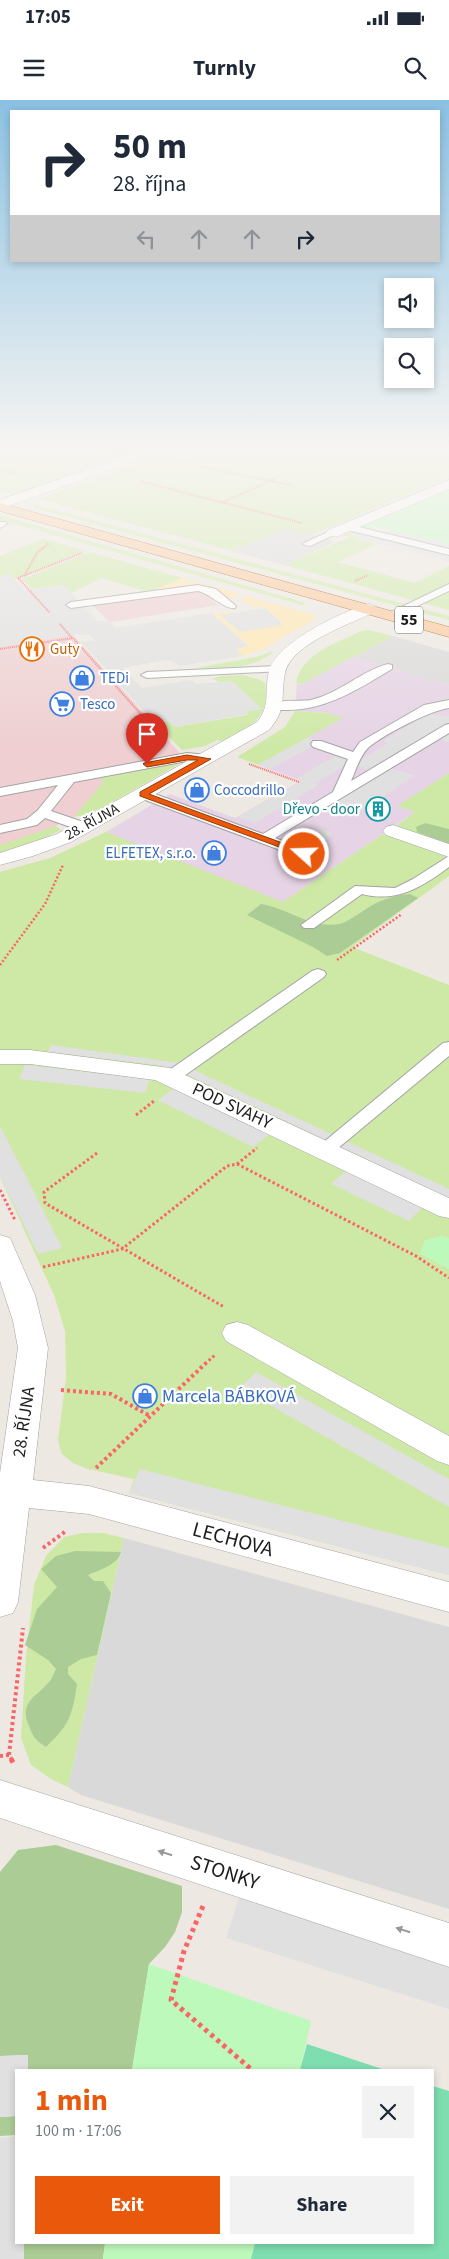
<!DOCTYPE html>
<meta charset="utf-8">
<style>
body{margin:0;font-family:"Source Sans 3",sans-serif;background:#f2f2f3;color:#1f2937;height:100vh;display:flex;flex-direction:column;font-size:19px;white-space:nowrap}
*{box-sizing:border-box;margin:0}
p{font-size:16px;color:#747a83}
.icon{flex:none;width:28px;height:28px;fill:none;stroke:currentColor;stroke-width:2;stroke-linecap:round;stroke-linejoin:round}
.map{position:relative;flex:1;overflow:hidden}
.drawer{position:absolute;left:15px;top:1969px;width:419px;height:175px;display:flex;flex-direction:column;background:#fff;border-radius:0px;box-shadow:0 2px 8px #0003}
.drawer>*{flex:none}
.top-card{position:absolute;left:10px;top:10px;width:430px;height:152px;border-radius:0px;box-shadow:0 2px 8px #0003;background:#fff;color:#1f2937;overflow:hidden}
.fabs{position:absolute;left:384px;top:178px;display:grid;gap:10px}
.fabs a{display:grid;place-items:center;width:50px;height:50px;border-radius:0px;background:#fff;box-shadow:0 2px 8px #0003;font-size:25px}
.pin{position:absolute;display:grid;place-items:center;width:42px;height:42px;color:#fff;margin:-51px -21px;border-radius:50% 50% 50% 0;rotate:-45deg;box-shadow:0 0 5px #0007}
.pin .icon{rotate:45deg}
.me{position:absolute;width:55px;margin:-28px;rotate:290deg;stroke-linejoin:round;filter:drop-shadow(0 0 4px #0008)}
.turn{display:flex;align-items:center;gap:18px;height:105px;padding:0 20px;font-size:22px}
.turn .icon{width:65px;height:65px;stroke-width:2.5}
.turn b{display:block;font-size:35px;line-height:42px}
.lanes{display:flex;align-items:center;height:48px;padding:0 20px;background:#0003;justify-content:center;gap:25px;direction:ltr}
.lanes .off{opacity:.35}
.round{display:grid;place-items:center;flex:none;width:52px;height:52px;border-radius:0px;background:#f2f2f3}
.overview{display:flex;align-items:center;justify-content:space-between;height:85px;padding:0 20px}
h1{font-size:30px;font-weight:700;line-height:38px;color:#ea580c}
.button{display:flex;gap:10px;margin-top:auto;padding:10px 20px}
.button a{flex:1;height:58px;border-radius:0px;background:#ea580c;color:#fff;font-size:20px;font-weight:700;line-height:58px;text-align:center}
.button a+a{background:#f2f2f3;color:#1f2937}
.status{display:flex;justify-content:space-between;align-items:center;height:35px;padding:0 25px;background:#fff;direction:ltr}
.status svg{height:14px;fill:currentColor}
header{display:flex;justify-content:space-between;align-items:center;height:65px;padding:0 20px;background:#fff;font-size:22px;font-weight:700}
.map>svg:first-child{display:block}
.residential{fill:#dad9d9}
.commercial{fill:#efcfd1}
.industrial{fill:#e6d3e5}
.grass{fill:#cee9a6}
.forest{fill:#abcd95}
.sand{fill:#ffe6ad}
.park{fill:#bef9bc}
.pitch{fill:#7edeaf}
.parking{fill:#e0e0e0}
.lines{fill:none;stroke-linecap:round;stroke-linejoin:round}
.service-casing{stroke:#a3a3a3;stroke-width:2}
.minor-casing{stroke:#a3a3a3;stroke-width:1}
.primary-casing{stroke:#935300;stroke-width:1}
.path-far4{stroke:#fa6566;stroke-width:2;stroke-dasharray:1 1;stroke-linecap:butt}
.path-far3{stroke:#fa6566;stroke-width:2.5;stroke-dasharray:2 2;stroke-linecap:butt}
.path-far2{stroke:#fa6566;stroke-width:3;stroke-dasharray:2.5 2.5;stroke-linecap:butt}
.path-far1{stroke:#fa6566;stroke-width:4;stroke-dasharray:3 3;stroke-linecap:butt}
.path{stroke:#fa6566;stroke-width:5;stroke-dasharray:4 4;stroke-linecap:butt}
.service{fill:#fff;fill-rule:evenodd}
.minor{fill:#fff;fill-rule:evenodd}
.primary{fill:#fcc697;fill-rule:evenodd}
.oneway{fill:#999}
.route{fill:#ea580c;stroke:#983908}
.labels{text-anchor:middle;dominant-baseline:central;stroke-width:4.5;stroke-linejoin:round;paint-order:stroke}
.far-food-label{font-size:15px;fill:#c56008;stroke:#fff;text-anchor:start}
.far-shop-label{font-size:15px;fill:#366cbe;stroke:#fff;text-anchor:start}
.far-culture-label{font-size:15px;fill:#0d838f;stroke:#fff;text-anchor:end}
.far-street-label{font-size:15px;fill:#1c1c1c;stroke:#fff}
.shield{fill:#fff;stroke:#606060;stroke-width:1}
.shield-label{font-size:16px;font-weight:bold;fill:#1c1c1c}
.street-label{font-size:18px;fill:#1c1c1c;stroke:#fff}
.shop-label{font-size:18px;fill:#366cbe;stroke:#fff;text-anchor:start}
.near-street-label{font-size:21px;fill:#1c1c1c;stroke:#fff}
</style>
<div class="status"><b>17:05</b><svg viewBox="0 0 49 12"><path d="M0 12V9h3v3zM5 12V6h3v6zM10 12V3h3v9zM15 12V0h3v12zM26 1h20v11H26zM47 4h2v5h-2z"/></svg></div>
<header><svg class="icon" aria-label="menu" viewBox="0 0 24 24"><path d="M4 6h16M4 12h16M4 18h16"/></svg>Turnly<svg class="icon" aria-label="search" viewBox="0 0 24 24"><circle cx="10" cy="10" r="6"/><path d="M15 15l6 6"/></svg></header>
<div class="map">
<svg width="449" height="2159" viewBox="0 0 449 2159">
<rect width="100%" height="100%" fill="#ede8e1"/>
<g class="residential">
<path d="M 287,427 L 335,442 L 284,465 L 231,451 Z"/>
<path d="M 393,536 L 449,552 L 449,585 L 353,557 Z"/>
<path d="M 124,1438 L 449,1527 L 449,1809 L 81,1695 L 68,1687 Z"/>
</g>
<g class="commercial">
<path d="M 197,487 L 218,505 L 110,522 L 89,502 Z"/>
<path d="M 73,535 L 187,661 L 100,677 L 103,682 L 74,717 L 36,735 L 0,745 L 0,546 Z"/>
</g>
<path class="industrial" d="M 353,557 L 449,585 L 449,673 L 398,706 L 415,712 L 330,770 L 297,825 L 106,732 L 170,694 L 235,718 L 301,681 L 258,665 L 342,618 L 328,613 L 295,611 L 297,584 L 302,584 Z"/>
<g class="grass">
<path d="M 6,348 L 145,348 L 15,395 L 0,391 L 0,350 Z"/>
<path d="M 178,348 L 449,348 L 449,377 L 311,435 L 284,429 L 232,451 L 39,399 Z"/>
<path d="M 30,403 L 449,516 L 449,520 L 34,408 Z"/>
<path d="M 0,415 L 306,503 L 302,505 L 0,420 Z"/>
<path d="M 350,430 L 362,433 L 353,438 L 377,444 L 337,462 L 415,483 L 449,466 L 449,510 L 284,465 L 350,437 L 339,434 Z"/>
<path d="M 44,439 L 85,451 L 14,479 L 10,474 L 0,476 L 0,456 Z"/>
<path d="M 90,452 L 207,485 L 149,492 L 101,478 L 71,493 L 63,485 L 31,489 L 22,479 Z"/>
<path d="M 369,530 L 393,536 L 302,584 L 296,583 C 302,553 337,543 361,531 Z"/>
<path d="M 274,551 C 256,569 220,569 195,568 L 256,557 Z"/>
<path d="M 242,575 L 258,579 L 265,583 C 271,619 249,627 223,642 L 217,640 L 205,646 L 182,650 L 155,623 L 168,621 L 175,627 L 247,615 L 248,611 L 261,609 L 221,582 L 212,579 L 220,576 Z"/>
<path d="M 295,611 L 328,613 L 343,618 L 258,665 L 237,657 L 285,627 Z"/>
<path d="M 181,663 L 100,709 L 89,714 L 74,717 L 103,682 L 100,678 Z"/>
<path d="M 449,673 L 449,744 L 396,726 L 415,712 L 397,706 Z"/>
<path d="M 56,726 L 61,730 L 36,742 L 0,753 L 0,745 Z"/>
<path d="M 106,732 L 283,802 L 383,734 L 449,757 L 449,776 L 352,847 L 449,885 L 449,1475 L 129,1393 L 134,1379 L 88,1369 L 73,1363 L 62,1354 L 60,1348 L 58,1340 L 66,1278 L 65,1231 L 54,1195 L 0,1077 L 0,772 L 50,758 Z"/>
<path d="M 83,1433 L 103,1433 L 124,1438 L 68,1687 L 51,1679 L 31,1665 L 21,1638 L 26,1557 L 34,1485 L 46,1456 L 64,1437 Z"/>
</g>
<g class="forest">
<path d="M 425,723 L 449,729 L 449,744 L 417,732 L 416,727 Z"/>
<path d="M 410,794 L 418,798 L 340,853 L 327,856 L 313,847 L 247,815 L 261,804 C 288,808 311,829 339,824 C 348,822 356,815 363,811 C 377,801 393,795 410,794 Z"/>
<path d="M 75,1451 L 121,1452 C 118,1465 99,1470 88,1475 L 94,1481 L 103,1481 L 111,1493 L 97,1555 L 81,1559 L 68,1567 L 68,1574 L 77,1584 C 72,1616 70,1624 46,1647 C 36,1641 33,1637 29,1626 C 19,1602 35,1598 48,1583 C 52,1580 53,1574 56,1569 L 48,1560 L 25,1545 L 37,1509 L 57,1487 L 41,1469 L 56,1456 Z"/>
<path d="M 56,1745 L 182,1786 L 182,1812 L 175,1832 L 165,1847 L 149,1864 L 132,1970 L 28,1970 L 28,1955 L 0,1956 L 0,1772 L 18,1750 Z"/>
<path d="M 16,2016 L 16,2035 L 0,2036 L 0,2017 Z"/>
<path d="M 24,2143 L 105,2143 L 103,2159 L 24,2159 Z"/>
</g>
<g class="sand">
<path d="M 182,478 L 240,494 L 229,500 L 217,489 L 206,486 L 149,492 Z"/>
<path d="M 246,496 L 315,515 L 315,517 L 311,522 L 280,538 L 264,549 L 242,556 L 236,549 L 248,545 L 212,513 L 232,512 L 233,514 L 220,516 L 240,532 L 284,524 L 261,506 L 254,507 L 239,500 Z"/>
</g>
<g class="park">
<path d="M 449,389 L 449,444 L 373,426 L 366,428 L 359,426 Z"/>
<path d="M 442,1136 L 449,1138 L 449,1169 L 420,1154 L 425,1140 Z"/>
<path d="M 149,1864 L 311,1921 L 300,1970 L 132,1970 Z"/>
<path d="M 105,2143 L 105,2142 L 255,2143 L 251,2159 L 103,2159 Z"/>
</g>
<g class="pitch">
<path d="M 307,1944 L 385,1970 L 300,1970 Z"/>
<path d="M 433,1986 L 449,1991 L 449,2159 L 251,2159 L 255,2143 L 432,2142 Z"/>
</g>
<g class="parking">
<path d="M 116,352 L 126,354 L 70,375 L 60,372 Z"/>
<path d="M 391,430 L 449,444 L 449,449 L 384,433 Z"/>
<path d="M 362,433 L 449,455 L 449,462 L 353,437 Z"/>
<path d="M 10,474 L 24,490 L 63,485 L 98,521 L 109,521 L 116,528 L 212,513 L 248,546 L 236,549 L 242,556 L 179,566 L 173,561 L 166,560 L 122,568 L 142,588 L 191,580 L 196,584 L 232,581 L 262,609 L 248,611 L 248,614 L 174,627 L 168,621 L 155,623 L 111,575 L 125,572 L 121,568 L 107,570 L 81,542 L 95,540 L 90,535 L 78,534 L 0,547 L 0,476 Z"/>
<path d="M 265,508 L 284,525 L 240,532 L 220,515 Z"/>
<path d="M 430,613 L 445,617 L 449,615 L 449,642 L 434,637 L 386,666 L 415,676 L 351,717 L 320,706 L 374,672 L 352,665 L 388,643 L 383,641 Z"/>
<path d="M 307,638 L 320,642 L 271,669 L 258,665 Z"/>
<path d="M 337,655 L 353,661 L 315,683 L 319,685 L 255,723 L 238,717 L 302,681 L 297,678 Z"/>
<path d="M 321,729 L 334,734 L 304,754 L 290,748 Z"/>
<path d="M 51,945 L 179,963 L 449,1089 L 449,1098 L 179,971 L 158,965 L 48,952 Z"/>
<path d="M 25,965 L 150,979 L 145,993 L 19,979 Z"/>
<path d="M 175,988 L 270,1034 L 253,1047 L 158,1000 Z"/>
<path d="M 0,1026 L 40,1104 L 62,1148 L 38,1154 L 0,1076 Z"/>
<path d="M 347,1070 L 424,1106 L 409,1121 L 331,1084 Z"/>
<path d="M 256,1272 L 449,1379 L 449,1407 L 240,1288 Z"/>
<path d="M 140,1369 L 449,1448 L 449,1475 L 129,1393 Z"/>
<path d="M 240,1795 L 449,1860 L 449,1909 L 226,1838 Z"/>
<path d="M 28,1955 L 28,1970 L 16,1970 L 16,2016 L 0,2017 L 0,1956 Z"/>
<path d="M 16,2036 L 16,2142 L 24,2143 L 24,2159 L 0,2159 L 0,2038 Z"/>
</g>
<g class="lines">
<g class="service-casing">
<g id="service">
<path d="M 0,422 L 5,422 L 7,424 L 0,428 Z"/>
<path d="M 347,424 L 449,449 L 449,455 L 344,429 L 342,427 Z"/>
<path d="M 330,431 L 338,433 L 310,446 L 302,444 Z"/>
<path d="M 449,484 L 449,491 L 394,517 L 390,518 L 385,515 Z"/>
<path d="M 198,485 L 216,489 L 236,506 L 235,508 C 225,510 211,494 198,491 L 71,508 L 66,505 L 71,502 Z"/>
<path d="M 388,564 L 392,565 L 392,569 C 360,588 327,610 288,610 C 281,610 275,611 270,606 C 277,598 300,602 311,600 C 340,593 363,570 388,564 Z"/>
<path d="M 278,566 L 282,567 L 282,571 L 147,578 L 141,575 L 147,572 Z"/>
<path d="M 449,600 L 449,608 C 429,611 385,634 369,647 C 360,655 356,670 351,681 L 445,625 L 449,624 L 449,633 L 275,738 L 309,751 L 311,754 L 309,757 L 299,757 L 137,697 L 135,694 L 137,691 L 147,691 L 263,734 L 333,692 L 348,659 L 313,647 L 311,644 L 313,641 L 321,641 L 353,652 L 360,642 L 424,605 Z"/>
<path d="M 187,653 L 207,655 L 213,659 L 207,663 L 187,661 L 74,682 L 51,711 L 89,724 L 91,727 L 89,730 L 79,730 L 45,718 L 37,725 L 0,733 L 0,725 L 27,719 L 38,710 L 58,685 L 0,696 L 0,688 Z"/>
<path d="M 449,756 L 449,767 C 422,787 397,803 362,794 L 314,828 L 304,828 L 301,825 L 355,786 L 395,788 L 413,779 Z"/>
<path d="M 318,869 L 324,871 L 326,874 L 324,877 L 177,981 L 165,981 L 162,977 L 165,973 L 312,871 Z"/>
<path d="M 449,942 L 449,956 L 331,1054 L 319,1054 L 316,1050 L 319,1046 L 443,943 Z"/>
</g>
</g>
<g class="minor-casing">
<g id="minor">
<path d="M 148,348 L 165,348 L 163,351 L 0,409 L 0,400 Z"/>
<path d="M 449,380 L 449,389 L 338,436 L 328,436 L 326,433 L 328,430 Z"/>
<path d="M 369,504 L 375,506 L 377,509 L 375,512 C 350,524 291,544 285,573 C 280,598 288,608 269,630 L 71,742 L 33,756 L 0,765 L 0,753 L 57,734 L 257,622 C 271,606 264,590 269,571 C 276,543 342,511 369,504 Z"/>
<path d="M 393,725 L 449,744 L 449,757 L 386,735 L 383,731 L 386,727 Z"/>
<path d="M 0,950 L 30,950 L 170,968 L 449,1098 L 449,1118 L 439,1116 L 155,980 L 30,964 L 0,964 Z"/>
<path d="M 0,1135 L 10,1138 L 35,1195 L 48,1248 L 33,1380 L 89,1386 L 449,1482 L 449,1512 L 89,1414 L 29,1408 L 18,1502 L 13,1513 L 0,1517 L 0,1373 L 18,1248 L 13,1221 L 0,1181 Z"/>
<path d="M 237,1222 L 248,1225 L 449,1336 L 449,1365 L 437,1361 L 226,1241 L 222,1233 L 226,1225 Z"/>
<path d="M 0,1680 L 449,1823 L 449,1867 L 0,1718 Z"/>
</g>
</g>
<g class="primary-casing">
<path id="primary" d="M 0,403 L 449,527 L 449,537 L 0,411 Z"/>
</g>
<g class="path-far4">
<path d="M 70,348 L 82,350"/>
<path d="M 248,348 L 254,348"/>
<path d="M 178,362 L 291,385"/>
<path d="M 3,370 L 17,374"/>
<path d="M 139,381 L 302,423"/>
<path d="M 223,402 L 275,379"/>
<path d="M 24,476 L 37,453 L 49,443"/>
<path d="M 355,481 L 368,475"/>
<path d="M 49,512 L 18,478 L 82,453"/>
<path d="M 60,524 L 72,538"/>
<path d="M 0,549 L 73,538 L 163,639"/>
<path d="M 105,573 L 123,570"/>
<path d="M 249,664 L 299,682"/>
</g>
<g class="path-far3">
<path d="M 337,860 L 402,814"/>
<path d="M 0,865 L 45,804 L 63,765"/>
</g>
<g class="path-far2">
<path d="M 136,1015 L 154,1001"/>
<path d="M 97,1053 L 44,1092 L 45,1103 L 224,1207"/>
<path d="M 237,1064 L 416,1156 L 449,1178"/>
<path d="M 0,1090 L 15,1120"/>
<path d="M 43,1167 L 122,1149 L 227,1066 L 237,1064 L 257,1048"/>
<path d="M 205,1264 L 215,1255"/>
</g>
<g class="path-far1">
<path d="M 61,1290 L 111,1294 L 150,1316"/>
<path d="M 96,1368 L 206,1263"/>
<path d="M 43,1448 L 66,1431"/>
<path d="M 0,1656 L 9,1655"/>
<path d="M 12,1660 L 9,1655 L 23,1528"/>
</g>
<g class="path">
<path d="M 11,1659 L 14,1664"/>
<path d="M 203,1806 L 184,1851 L 171,1900 L 252,1970"/>
</g>
<use href="#service" class="service"/>
<use href="#minor" class="minor"/>
<use href="#primary" class="primary"/>
</g>
<defs><path id="oneway-solid" d="M-6-.8H1V-3.2L6.5 0L1 3.2V.8H-6Z" transform="scale(1.25)"/></defs>
<g class="oneway">
<use href="#oneway-solid" transform="translate(165 1753) rotate(-162)"/>
<use href="#oneway-solid" transform="translate(403 1830) rotate(-162)"/>
</g>
<linearGradient id="sky" x2="0" y2="1"><stop stop-color="#8bc1e3"/><stop offset="0.54" stop-color="#f7f5f2"/><stop offset="1" stop-color="#f7f5f2" stop-opacity="0"/></linearGradient>
<rect width="449" height="650" fill="url(#sky)"/>
<path class="route" d="M 187,655 L 211,659 L 149,694 L 307,752 L 307,755 L 301,755 L 140,696 L 140,692 L 198,660 L 187,660 L 147,667 L 143,664 L 144,663 Z"/>
<defs>
<g id="restaurant-ring" transform="scale(1.25)"><circle r="9.5" fill="#fff" stroke="#e8710a" stroke-width="1.5"/><path d="M-5-6h1v4h1v-4h1v4h1v-4h1v5L-1.5 .5V6h-2V.5L-5-1ZM5-6V6H3V1.5H1.5Q1.5-4 5-6Z" fill="#e8710a"/></g>
<g id="shop-ring" transform="scale(1.25)"><circle r="9.5" fill="#fff" stroke="#3f7fe0" stroke-width="1.5"/><path d="M-5-2.5h2.3a2.7 3.5 0 0 1 5.4 0H5L5.5 6h-11ZM-1.5-2.5h3a1.5 2.3 0 0 0-3 0Z" fill="#3f7fe0"/></g>
<g id="supermarket-ring" transform="scale(1.25)"><circle r="9.5" fill="#fff" stroke="#3f7fe0" stroke-width="1.5"/><path d="M-6-5.5h2.5l.6 2H6L4.5 2H-2.5L-4.4-4H-6ZM-1.5 3.2a1.3 1.3 0 1 0 .1 0ZM3 3.2a1.3 1.3 0 1 0 .1 0Z" fill="#3f7fe0"/></g>
<g id="building-ring" transform="scale(1.25)"><circle r="9.5" fill="#fff" stroke="#0f9aa8" stroke-width="1.5"/><path d="M-4-6H4V6H1V3H-1V6H-4ZM-2.5-4.3h1.7v1.8h-1.7ZM.8-4.3h1.7v1.8H.8ZM-2.5-1h1.7V.8h-1.7ZM.8-1h1.7V.8H.8Z" fill="#0f9aa8"/></g>
</defs>
<g fill-rule="evenodd">
<use href="#restaurant-ring" x="32" y="549"/>
<use href="#shop-ring" x="82" y="578"/>
<use href="#supermarket-ring" x="62" y="604"/>
<use href="#shop-ring" x="197" y="690"/>
<use href="#building-ring" x="378" y="709"/>
<use href="#shop-ring" x="214" y="753"/>
<use href="#shop-ring" x="145" y="1296"/>
</g>
<g class="labels">
<g class="far-food-label">
<text x="50" y="549">Guty</text>
</g>
<g class="far-shop-label">
<text x="100" y="578">TEDi</text>
<text x="80" y="604">Tesco</text>
<text x="214" y="690">Coccodrillo</text>
<text x="196" y="753" text-anchor="end">ELFETEX, s.r.o.</text>
</g>
<g class="far-culture-label">
<text x="360" y="709">Dřevo - door</text>
</g>
<g class="far-street-label">
<text transform="translate(92 722) rotate(-29)">28. ŘÍJNA</text>
</g>
<rect class="shield" x="395" y="506.5" width="28" height="27" rx="4"/>
<g class="shield-label">
<text x="409" y="520">55</text>
</g>
<g class="street-label">
<text transform="translate(232 1006) rotate(25)">POD SVAHY</text>
<text transform="translate(24 1322) rotate(-82)">28. ŘÍJNA</text>
</g>
<g class="shop-label">
<text x="162" y="1296">Marcela BÁBKOVÁ</text>
</g>
<g class="near-street-label">
<text transform="translate(233 1439) rotate(15)">LECHOVA</text>
<text transform="translate(225 1772) rotate(18)">STONKY</text>
</g>
</g>
</svg>
<div class="fabs">
<a><svg class="icon" aria-label="sound" viewBox="0 0 24 24"><path d="M4 9h4l5-4v14l-5-4H4zM17 9q2 3 0 6"/></svg></a>
<a><svg class="icon" aria-label="search" viewBox="0 0 24 24"><circle cx="10" cy="10" r="6"/><path d="M15 15l6 6"/></svg></a>
</div>
<div class="pin" style="left:147px;top:664px;background:#d93025"><svg class="icon" aria-label="arrive" viewBox="0 0 24 24"><path d="M6 21V4h12l-3 4 3 4H6"/></svg></div>
<svg class="me" style="left:304px;top:754px" viewBox="-20 -20 40 40"><circle r="17" fill="#ea580c" stroke="#fff" stroke-width="3"/><path d="M0-11L8 9 0 5-8 9z" fill="#fff"/></svg>
<div class="top-card">
<div class="turn"><svg class="icon" aria-label="right" viewBox="0 0 24 24"><path d="M7 20v-9h11M14 6l5 5-5 5"/></svg><div><b>50 m</b>28. října</div></div>
<div class="lanes"><svg class="icon off" aria-label="left" viewBox="0 0 24 24"><path d="M17 20v-9H6M10 6l-5 5 5 5"/></svg><svg class="icon off" aria-label="ahead" viewBox="0 0 24 24"><path d="M12 20V5M6 11l6-6 6 6"/></svg><svg class="icon off" aria-label="ahead" viewBox="0 0 24 24"><path d="M12 20V5M6 11l6-6 6 6"/></svg><svg class="icon" aria-label="right" viewBox="0 0 24 24"><path d="M7 20v-9h11M14 6l5 5-5 5"/></svg></div>
</div>
<section class="drawer">
<div class="overview"><div><h1>1 min</h1><p>100 m · 17:06</p></div><a class="round"><svg class="icon" aria-label="close" viewBox="0 0 24 24"><path d="M6 6l12 12M18 6L6 18"/></svg></a></div>
<div class="button"><a>Exit</a><a>Share</a></div>
</section>
</div>
